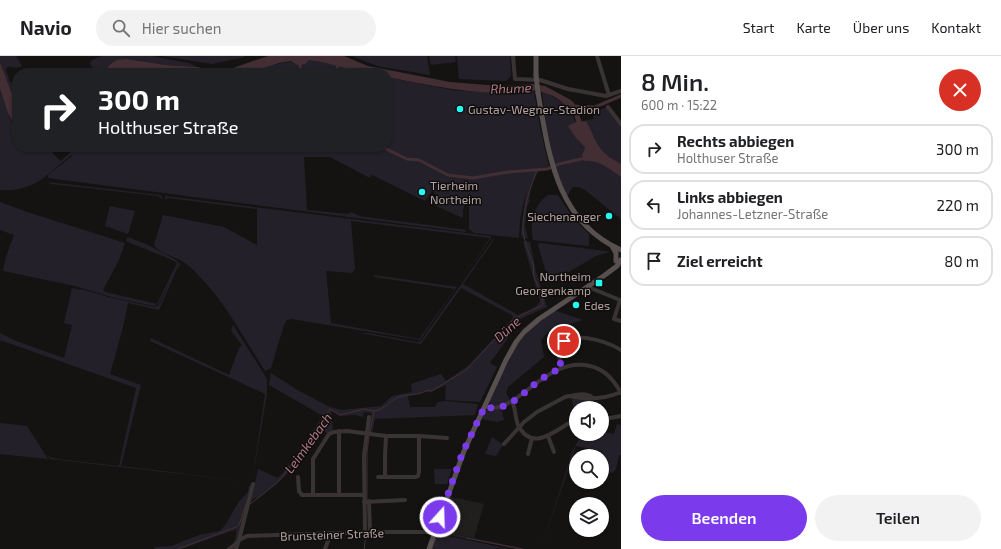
<!DOCTYPE html>
<html lang="de">
<meta charset="utf-8">
<style>
body{margin:0;font-family:"Exo 2",sans-serif;background:#f2f2f2;color:#202124;height:100vh;display:flex;flex-direction:column;font-size:15px;white-space:nowrap}
*{box-sizing:border-box;margin:0}
p{font-size:13px;color:#757577}
.icon{flex:none;width:22px;height:22px;fill:none;stroke:currentColor;stroke-width:2;stroke-linecap:round;stroke-linejoin:round}
.map{position:relative;flex:1;overflow:hidden}
.drawer{display:flex;flex-direction:column;background:#fff;width:380px}
.drawer>*{flex:none}
.banner{position:absolute;left:12px;top:12px;width:380px;height:84px;border-radius:16px;box-shadow:0 1px 3px #0004;background:#202124;color:#fff;overflow:hidden}
.controls{position:absolute;left:569px;top:345px;display:grid;gap:8px}
.controls a{display:grid;place-items:center;width:40px;height:40px;border-radius:50%;background:#fff;box-shadow:0 1px 3px #0004;font-size:20px}
.pin{position:absolute;display:grid;place-items:center;width:34px;height:34px;color:#fff;margin:-17px;border:2px solid #fff;border-radius:50%;box-shadow:0 1px 4px #0007}
.me{position:absolute;width:44px;margin:-22px;rotate:20deg;stroke-linejoin:round;filter:drop-shadow(0 0 3px #0008)}
.turn{display:flex;align-items:center;gap:14px;height:84px;padding:0 20px;font-size:18px}
.turn .icon{width:52px;height:52px;stroke-width:2.5}
.turn b{display:block;font-size:28px;line-height:34px}
.round{display:grid;place-items:center;flex:none;width:42px;height:42px;border-radius:21px;background:#f2f2f2}
.summary{display:flex;align-items:center;justify-content:space-between;height:68px;padding:0 20px}
h1{font-size:24px;font-weight:600;line-height:30px}
.button{display:flex;gap:8px;margin-top:auto;padding:8px 20px}
.button a{flex:1;height:46px;border-radius:24px;background:#7c3aed;color:#fff;font-size:16px;font-weight:600;line-height:46px;text-align:center}
.button a+a{background:#f2f2f2;color:#202124}
ul{padding:0;list-style:none}
li{display:flex;align-items:center;gap:12px;height:50px;margin:0 8px 6px;padding:0 12px;border:2px solid #e0e0e0;border-radius:16px}
li div{flex:1}
li b{display:block;font-size:15px}
li em{font-style:normal}
header{display:flex;align-items:center;gap:24px;box-sizing:border-box;height:56px;padding:0 20px;background:#fff;border-bottom:1px solid #e0e0e0}
header strong{font-size:19px}
nav{display:flex;gap:22px;margin-inline-start:auto;font-size:14px}
.search{width:280px;height:36px;background:#f2f2f2;display:flex;align-items:center;gap:10px;box-sizing:border-box;padding:0 14px;border-radius:22px;color:#757577;font-size:15px}
main{display:flex;flex:1;min-height:0}
.map>svg:first-child{display:block}
.built{fill:#211f1e}
.green{fill:#242029;fill-rule:evenodd}
.water{fill:#422e33}
.lines{fill:none;stroke-linecap:round;stroke-linejoin:round}
.stream{stroke:#422e33;stroke-width:1}
.canal{stroke:#422e33;stroke-width:3}
.river{stroke:#422e33;stroke-width:5}
.minor{stroke:#393433;stroke-width:4}
.major{stroke:#58504f;stroke-width:5}
.major-bridge{stroke:#58504f;stroke-width:5}
.route{stroke:#7c3aed;stroke-width:7;stroke-dasharray:0 12.6}
.poi-dot{fill:#25f9f2;stroke:#0f0e0d;stroke-width:1.5}
.labels{text-anchor:middle;dominant-baseline:central;stroke-width:3;stroke-linejoin:round;paint-order:stroke}
.poi-label{font-size:12px;fill:#b5a3a3;stroke:#0f0e0d;text-anchor:start}
.street-label{font-size:12px;fill:#b5a3a3;stroke:#0f0e0d}
.water-label{font-size:13px;font-style:italic;fill:#b27885;stroke:#0f0e0d}
</style>
<header>
<strong>Navio</strong>
<div class="search"><svg class="icon" aria-label="search" viewBox="0 0 24 24"><circle cx="10" cy="10" r="6"/><path d="M15 15l6 6"/></svg>Hier suchen</div>
<nav><a>Start</a><a>Karte</a><a>Über uns</a><a>Kontakt</a></nav>
</header>
<main>
<div class="map">
<svg width="621" height="493" viewBox="0 0 621 493">
<rect width="100%" height="100%" fill="#141312"/>
<path class="built" d="M 452,441 L 484,448 L 474,482 L 439,475 Z"/>
<g class="green">
<path d="M 0,0 L 16,0 L 21,8 L 21,11 C 16,13 12,10 7,11 L 6,14 L 10,26 L 17,30 L 17,52 L 5,22 L 0,6 Z"/>
<path d="M 102,0 L 152,0 L 189,7 L 197,11 L 166,9 L 126,3 L 106,12 L 101,17 L 93,17 L 94,14 L 90,8 L 92,4 Z"/>
<path d="M 161,0 L 244,0 L 245,1 L 212,8 Z"/>
<path d="M 352,0 L 427,0 L 430,19 L 377,10 Z"/>
<path d="M 429,0 L 455,0 L 456,6 L 431,9 Z"/>
<path d="M 457,0 L 510,0 L 511,20 L 506,25 L 459,23 Z"/>
<path d="M 317,3 L 369,17 L 245,17 C 271,8 290,5 317,3 Z"/>
<path d="M 387,21 L 452,34 L 495,37 L 534,35 L 540,71 L 549,110 L 538,116 L 531,131 L 529,143 L 530,144 L 527,151 L 525,170 L 528,182 L 523,183 L 521,178 L 526,136 L 520,164 L 519,182 L 474,177 L 469,173 L 469,149 L 465,148 L 463,154 L 463,162 L 434,149 L 437,143 L 436,138 L 432,135 L 425,145 L 372,119 L 370,122 L 330,101 L 304,101 L 307,154 L 348,158 L 351,156 L 359,160 L 467,174 L 465,176 L 48,122 L 48,119 L 72,100 L 71,99 C 46,119 35,136 0,134 L 0,33 L 12,67 L 17,74 L 17,91 L 35,91 L 42,94 L 64,91 L 58,93 L 52,97 L 61,105 L 76,91 L 387,91 Z"/>
<path d="M 542,36 L 547,37 L 567,49 L 576,66 L 594,63 L 592,56 L 608,51 L 621,68 L 621,163 L 585,134 L 579,131 L 573,131 L 567,140 L 556,114 L 546,70 Z"/>
<path d="M 48,126 L 160,139 L 162,141 L 163,144 L 158,140 L 51,128 Z"/>
<path d="M 548,139 L 558,139 L 573,162 L 589,178 L 589,190 L 533,184 C 530,167 533,149 548,139 Z"/>
<path d="M 165,140 L 490,180 L 491,182 L 420,284 L 291,263 L 287,264 L 284,269 L 271,312 L 265,315 C 244,283 226,247 199,220 C 194,214 187,208 180,204 C 172,200 159,197 154,189 L 163,159 L 224,171 L 257,189 L 257,153 L 168,142 L 165,144 ZM 351,165 L 490,182 L 457,231 L 374,219 L 374,221 L 455,233 L 419,283 L 331,267 L 326,215 L 352,217 L 355,213 Z"/>
<path d="M 0,146 C 41,162 84,173 125,187 L 118,206 L 103,234 L 105,236 L 157,248 L 177,207 L 170,203 L 126,185 L 128,181 L 148,189 L 176,204 L 179,207 L 159,247 L 154,250 L 115,242 L 75,230 L 3,215 L 5,204 L 14,179 L 0,174 Z"/>
<path d="M 110,150 L 135,155 L 128,178 L 105,170 Z"/>
<path d="M 494,182 L 494,184 L 463,228 L 518,259 C 524,256 538,252 540,245 L 523,186 L 525,185 L 530,186 L 536,216 L 547,251 L 524,261 L 510,271 L 514,274 L 490,307 L 497,311 L 480,346 L 445,344 L 446,329 L 431,336 C 426,335 414,339 408,340 L 410,351 L 435,351 L 438,346 L 445,345 L 478,348 L 475,359 L 375,363 L 372,377 L 368,376 L 371,357 L 364,356 L 363,361 L 355,359 L 340,360 L 331,355 L 333,374 L 328,378 L 318,371 L 286,419 L 258,443 L 256,441 L 251,445 L 258,413 L 278,422 L 289,409 L 323,360 L 269,329 L 271,317 L 299,335 L 330,351 L 342,354 L 381,350 L 392,340 L 412,336 L 411,328 L 441,318 L 446,325 L 468,310 L 513,262 L 512,259 L 461,232 L 421,288 L 360,277 L 368,277 L 417,286 L 421,285 Z"/>
<path d="M 540,187 L 606,195 L 610,196 L 596,200 L 552,226 L 548,223 L 538,189 Z"/>
<path d="M 180,207 L 181,208 L 177,213 L 159,254 L 128,247 L 123,271 L 110,318 L 141,329 L 121,410 L 252,426 L 265,338 L 150,285 L 151,282 L 229,319 L 239,292 L 242,289 L 231,275 L 233,269 L 267,323 L 267,338 L 252,426 L 50,403 L 46,398 L 50,401 L 57,403 L 119,410 L 136,332 L 0,284 L 0,277 L 16,285 L 64,302 L 72,269 L 64,267 L 72,232 L 80,234 L 81,233 L 116,243 L 155,251 L 160,248 L 175,214 Z"/>
<path d="M 554,254 L 583,264 L 549,275 L 541,284 L 544,301 L 508,331 L 506,337 L 510,344 L 501,349 L 491,349 L 489,345 L 516,290 L 529,274 Z"/>
<path d="M 572,343 L 591,344 L 593,343 L 593,352 L 576,352 L 576,360 L 575,360 Z"/>
<path d="M 501,352 L 504,364 L 497,366 L 481,363 L 485,354 Z"/>
<path d="M 0,367 L 27,370 L 48,403 L 0,398 Z"/>
<path d="M 617,368 L 621,369 L 621,399 L 619,399 L 616,413 L 613,417 L 602,415 L 602,395 L 576,390 L 541,493 L 573,394 L 582,378 L 602,378 L 602,376 L 604,376 L 604,380 L 605,377 L 614,378 Z"/>
<path d="M 492,381 L 503,389 L 496,400 L 485,398 Z"/>
<path d="M 434,413 L 452,413 L 447,428 L 435,428 Z"/>
<path d="M 249,429 L 251,431 L 236,487 L 234,487 L 237,473 L 181,493 L 154,493 L 155,491 L 171,490 L 199,479 L 220,475 L 226,468 L 238,447 L 248,436 Z"/>
<path d="M 448,441 L 452,441 L 440,475 L 526,493 L 518,493 L 439,477 L 437,475 Z"/>
<path d="M 438,478 L 510,493 L 497,492 L 496,493 L 430,493 L 435,481 L 437,480 L 435,479 Z"/>
</g>
<g class="water">
<path d="M 268,0 L 344,0 L 368,10 L 450,26 L 500,30 L 533,28 L 545,30 L 571,44 L 574,47 L 579,57 L 573,59 C 567,48 555,39 542,36 C 526,32 509,38 493,37 C 457,35 422,28 387,21 L 387,17 C 381,17 374,18 368,17 C 348,14 329,6 309,4 L 305,8 L 297,9 L 291,5 L 279,7 L 249,17 L 162,17 L 142,13 L 128,12 L 114,17 L 101,17 L 112,7 L 117,4 L 126,3 L 166,9 L 197,11 L 216,15 L 233,12 Z"/>
<path d="M 0,6 L 17,52 L 17,74 L 8,57 L 0,33 Z"/>
<path d="M 586,65 C 591,73 593,81 598,89 C 603,98 612,103 621,108 L 621,121 C 610,113 598,103 584,105 L 582,99 L 584,95 L 585,91 L 576,82 L 568,70 L 576,66 Z"/>
</g>
<g class="lines">
<g class="stream">
<path d="M 374,355 C 387,353 388,345 399,341 C 407,338 419,340 427,334 L 432,335 L 466,314 L 514,263 L 530,255 L 543,249 C 543,238 537,230 534,220 C 533,216 534,212 533,208 C 529,198 525,187 523,176 C 521,159 531,129 537,114"/>
<path d="M 370,376 L 374,356"/>
<path d="M 367,443 L 367,396 L 369,380"/>
<path d="M 250,448 L 277,427 L 284,419 L 330,353 L 340,359 L 364,353 L 374,355"/>
<path d="M 466,482 L 522,493"/>
<path d="M 178,493 L 236,471 L 239,469 L 246,448 L 247,448"/>
<path d="M 364,493 L 366,479"/>
<path d="M 432,493 L 436,482"/>
</g>
<g class="canal">
<path d="M 300,9 L 301,17"/>
<path d="M 337,17 L 338,6"/>
<path d="M 572,50 L 595,51 L 621,40"/>
<path d="M 382,91 L 407,103 L 419,104 L 448,119 L 473,122 L 508,116 L 547,113 L 559,108 L 586,102"/>
</g>
<path class="river" d="M 574,52 L 581,71"/>
<g class="minor">
<path d="M 513,0 L 515,23 L 540,24 L 568,33 L 606,40 L 621,35"/>
<path d="M 597,0 L 609,39"/>
<path d="M 608,51 L 621,68"/>
<path d="M 588,231 L 620,244 L 614,263 L 621,265"/>
<path d="M 562,312 L 557,292 C 568,272 606,285 621,294"/>
<path d="M 571,340 C 578,338 587,337 593,342"/>
<path d="M 512,346 C 516,353 515,362 518,369 C 533,399 559,371 576,363"/>
<path d="M 485,350 C 514,363 545,299 590,310 C 605,313 614,324 621,337"/>
<path d="M 602,362 L 610,362 L 621,360"/>
<path d="M 339,375 L 339,439"/>
<path d="M 386,380 L 385,400 L 385,421 L 415,421 L 418,420 L 419,416 L 419,380"/>
<path d="M 548,380 L 554,396"/>
<path d="M 504,388 L 524,366 L 537,356 L 565,341 L 569,340 C 586,344 604,343 621,336"/>
<path d="M 528,398 L 532,382"/>
<path d="M 298,421 L 299,435 L 302,439 L 364,439"/>
<path d="M 378,421 L 385,421"/>
<path d="M 313,439 L 313,403 L 329,378 L 334,376 L 347,375 L 386,380 L 419,380 L 447,382"/>
<path d="M 369,445 L 370,476"/>
<path d="M 364,446 L 405,444"/>
<path d="M 365,477 L 364,400 L 369,361"/>
<path d="M 239,484 L 253,428"/>
<path d="M 229,493 L 237,487"/>
<path d="M 236,493 L 239,484 L 247,480 L 374,476 L 434,476"/>
<path d="M 325,493 L 329,482 L 330,477"/>
</g>
<g class="major">
<path d="M 536,19 L 536,0"/>
<path d="M 538,37 C 549,99 556,165 621,194"/>
<path d="M 612,190 L 616,197 L 616,205"/>
<path d="M 429,493 L 464,395 L 506,304 L 516,286 L 524,276 L 539,263 L 605,219 L 617,210 L 621,204"/>
</g>
<path class="major-bridge" d="M 536,19 L 538,37"/>
</g>
<g class="lines">
<path class="route" d="M 440,461 L 462,398 L 485,350 C 505,359 525,335 540,324 C 547,319 554,315 562,312 C 559,302 553,291 564,285"/>
</g>
<g class="poi-dot">
<circle cx="460" cy="53" r="4"/>
<circle cx="422" cy="136" r="4"/>
<circle cx="609" cy="160" r="4"/>
<rect x="595" y="223" width="8" height="8" rx="2"/>
<circle cx="576" cy="249" r="4"/>
</g>
<g class="labels">
<g class="poi-label">
<text x="468" y="53">Gustav-Wegner-Stadion</text>
<text x="430" y="129">Tierheim<tspan x="430" dy="14">Northeim</tspan></text>
<text x="601" y="160" text-anchor="end">Siechenanger</text>
<text x="591" y="220" text-anchor="end">Northeim<tspan x="591" dy="14">Georgenkamp</tspan></text>
<text x="584" y="249">Edes</text>
</g>
<g class="street-label">
<text transform="translate(332 478) rotate(-2)">Brunsteiner Straße</text>
</g>
<g class="water-label">
<text transform="translate(511 32) rotate(-2)">Rhume</text>
<text transform="translate(507 273) rotate(-42)">Düne</text>
<text transform="translate(308 387) rotate(-54)">Leimkebach</text>
</g>
</g>
</svg>
<div class="controls">
<a><svg class="icon" aria-label="sound" viewBox="0 0 24 24"><path d="M4 9h4l5-4v14l-5-4H4zM17 9q2 3 0 6"/></svg></a>
<a><svg class="icon" aria-label="search" viewBox="0 0 24 24"><circle cx="10" cy="10" r="6"/><path d="M15 15l6 6"/></svg></a>
<a><svg class="icon" aria-label="layers" viewBox="0 0 24 24"><path d="M12 4l9 5-9 5-9-5zM3 14l9 5 9-5"/></svg></a>
</div>
<div class="pin" style="left:564px;top:285px;background:#d93025"><svg class="icon" aria-label="arrive" viewBox="0 0 24 24"><path d="M6 21V4h12l-3 4 3 4H6"/></svg></div>
<svg class="me" style="left:440px;top:461px" viewBox="-20 -20 40 40"><circle r="17" fill="#7c3aed" stroke="#fff" stroke-width="3"/><path d="M0-11L8 9 0 5-8 9z" fill="#fff"/></svg>
<div class="banner">
<div class="turn"><svg class="icon" aria-label="right" viewBox="0 0 24 24"><path d="M7 20v-9h11M14 6l5 5-5 5"/></svg><div><b>300 m</b>Holthuser Straße</div></div>
</div>
</div>
<section class="drawer">
<div class="summary"><div><h1>8 Min.</h1><p>600 m · 15:22</p></div><a class="round" style="background:#d93025;color:#fff"><svg class="icon" aria-label="close" viewBox="0 0 24 24"><path d="M6 6l12 12M18 6L6 18"/></svg></a></div>
<ul>
<li><svg class="icon" aria-label="right" viewBox="0 0 24 24"><path d="M7 20v-9h11M14 6l5 5-5 5"/></svg><div><b>Rechts abbiegen</b><p>Holthuser Straße</p></div><em>300 m</em></li>
<li><svg class="icon" aria-label="left" viewBox="0 0 24 24"><path d="M17 20v-9H6M10 6l-5 5 5 5"/></svg><div><b>Links abbiegen</b><p>Johannes-Letzner-Straße</p></div><em>220 m</em></li>
<li><svg class="icon" aria-label="arrive" viewBox="0 0 24 24"><path d="M6 21V4h12l-3 4 3 4H6"/></svg><div><b>Ziel erreicht</b></div><em>80 m</em></li>
</ul>
<div class="button"><a>Beenden</a><a>Teilen</a></div>
</section>
</main>
